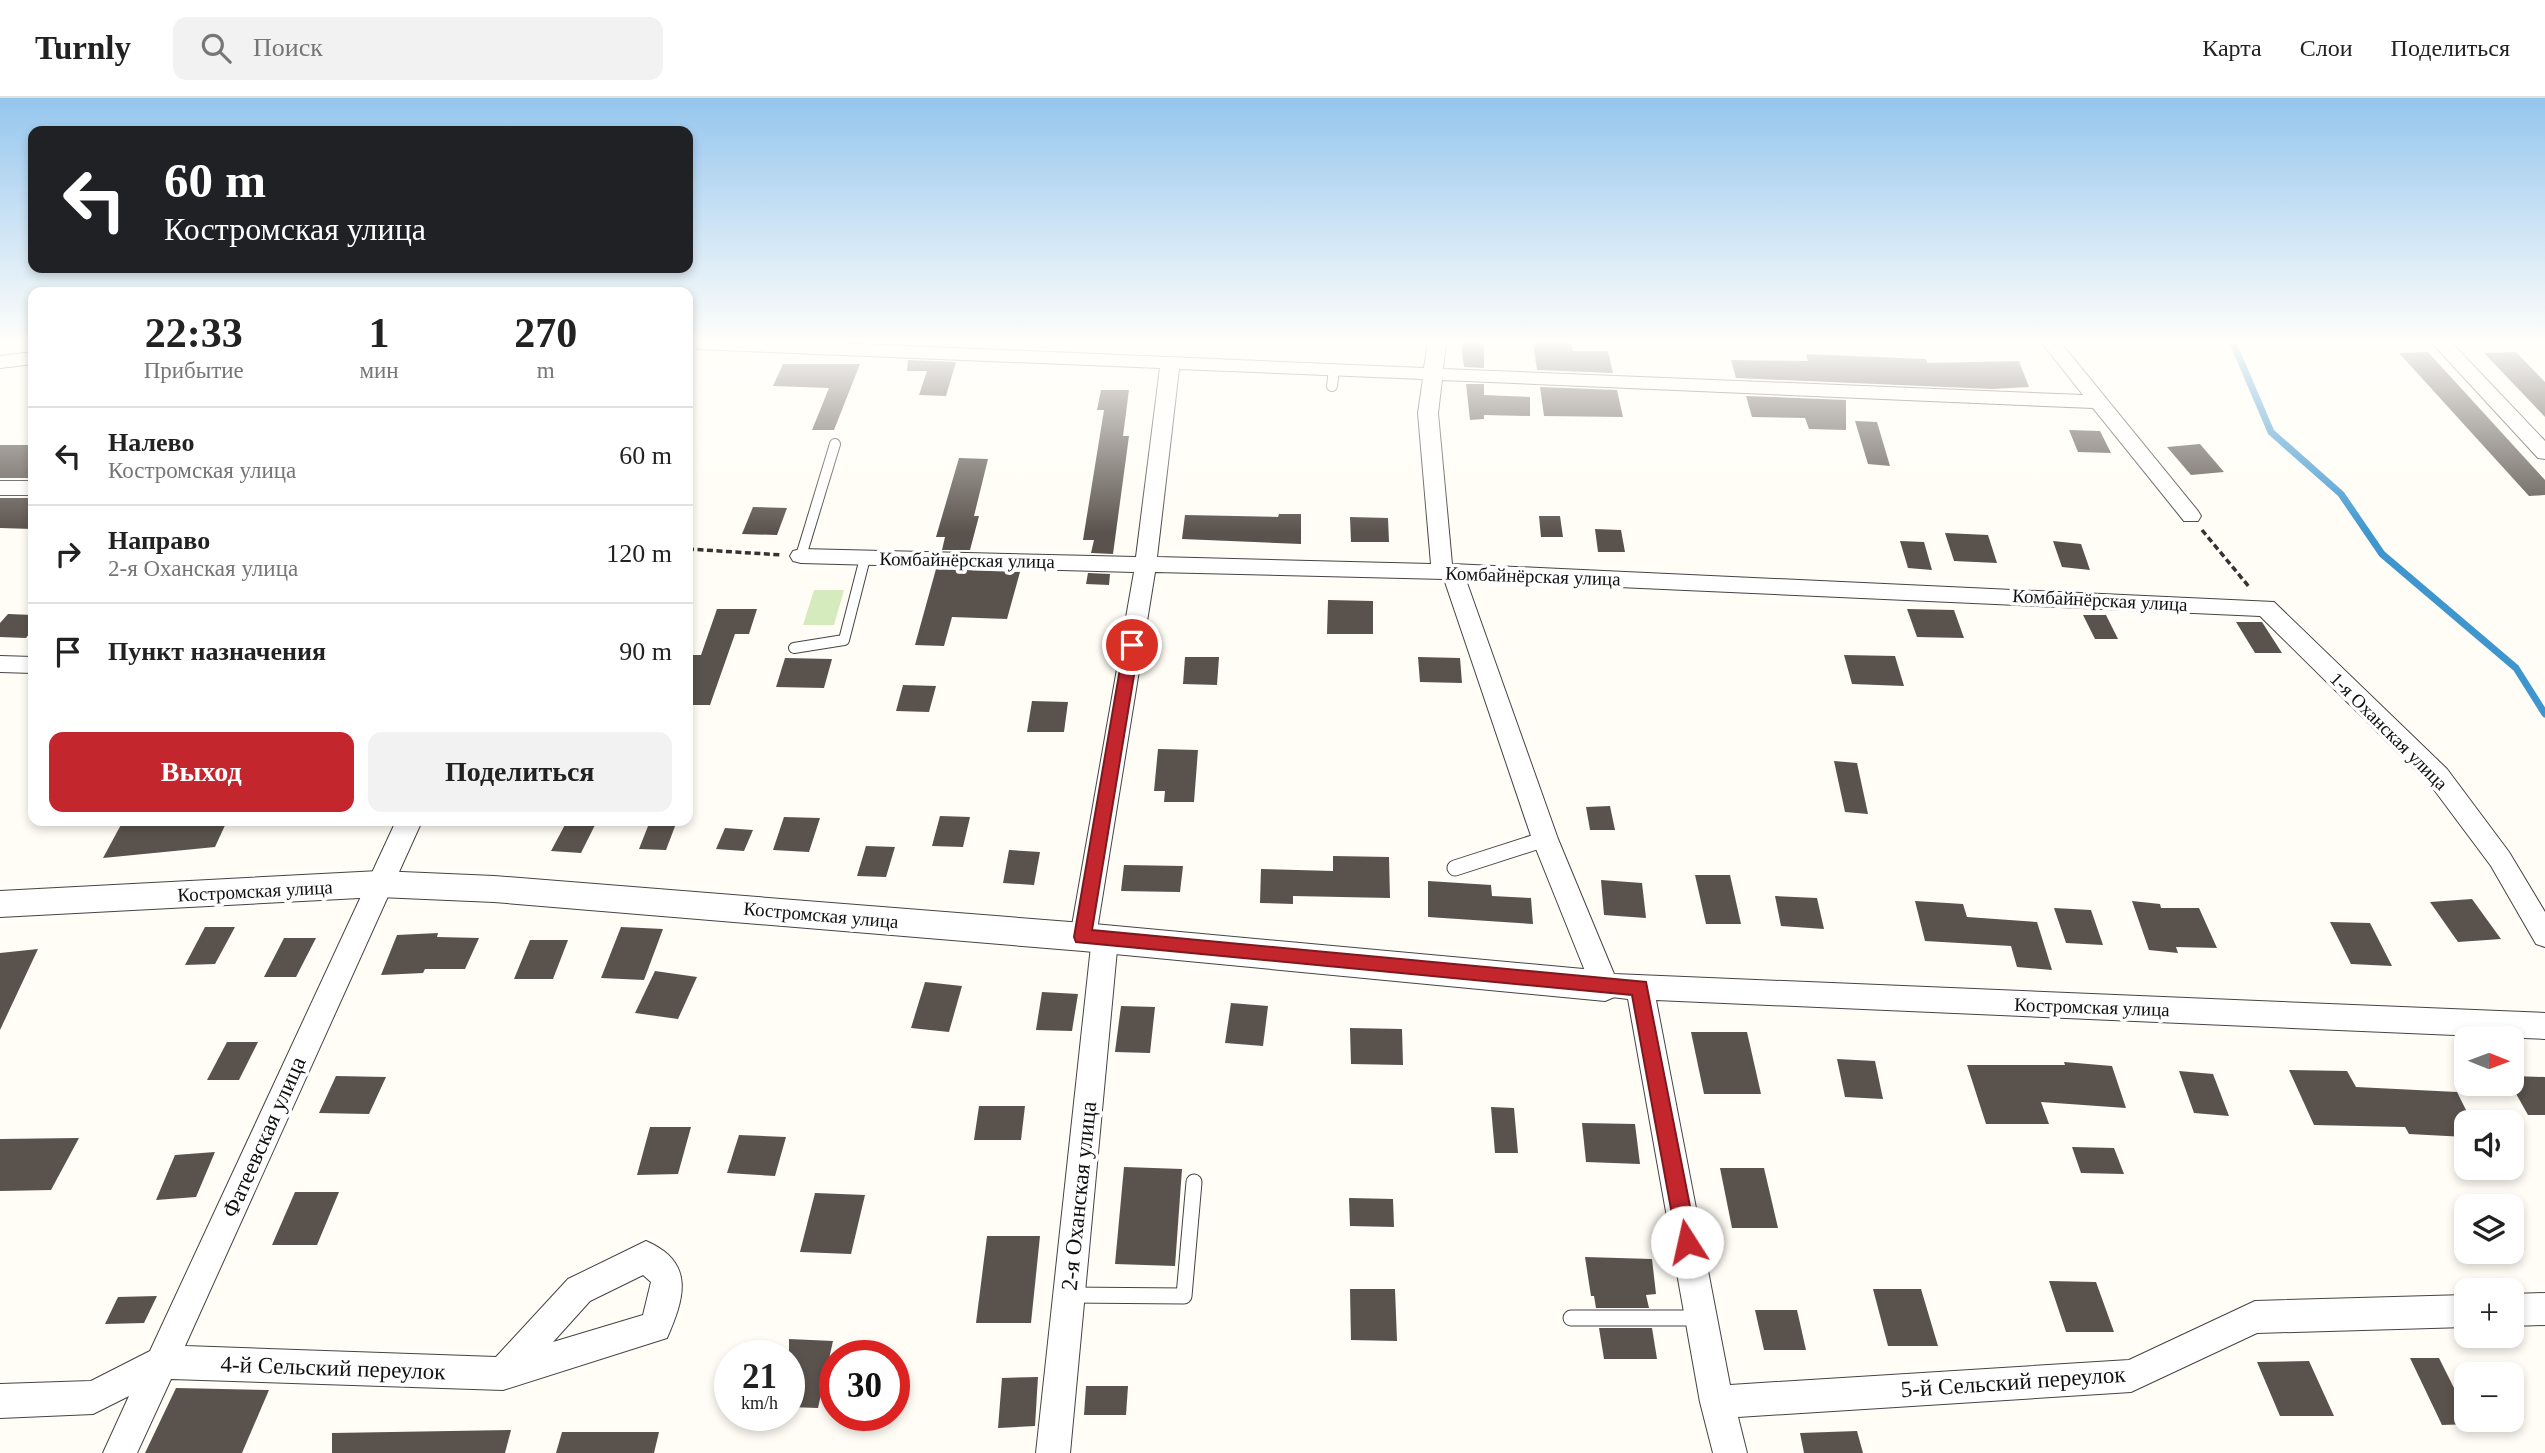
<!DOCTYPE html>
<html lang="ru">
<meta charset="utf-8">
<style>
body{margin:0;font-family:Georgia,serif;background:#f2f2f2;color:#222;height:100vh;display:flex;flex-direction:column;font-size:26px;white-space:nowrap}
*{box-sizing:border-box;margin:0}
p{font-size:23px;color:#767676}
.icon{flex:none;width:38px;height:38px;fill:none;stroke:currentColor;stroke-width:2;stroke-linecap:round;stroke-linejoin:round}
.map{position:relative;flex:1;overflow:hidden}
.details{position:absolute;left:28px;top:189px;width:665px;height:539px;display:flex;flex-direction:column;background:#fff;border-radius:14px;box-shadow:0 4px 10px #0003}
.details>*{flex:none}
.hud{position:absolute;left:28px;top:28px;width:665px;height:147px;border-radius:14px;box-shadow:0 4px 10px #0003;background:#202124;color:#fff;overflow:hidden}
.needle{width:46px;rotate:91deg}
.controls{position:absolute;left:2454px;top:928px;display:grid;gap:14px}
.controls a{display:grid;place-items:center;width:70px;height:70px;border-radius:14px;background:#fff;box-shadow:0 4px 10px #0003;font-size:35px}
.speed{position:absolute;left:714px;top:1242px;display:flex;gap:14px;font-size:35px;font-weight:700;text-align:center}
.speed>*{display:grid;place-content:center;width:91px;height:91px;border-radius:50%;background:#fff;box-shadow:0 4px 10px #0003;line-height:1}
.speed small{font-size:18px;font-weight:400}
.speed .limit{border:10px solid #d22;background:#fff;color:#111}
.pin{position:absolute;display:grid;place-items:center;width:60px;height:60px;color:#fff;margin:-30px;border:4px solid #fff;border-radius:50%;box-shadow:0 2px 7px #0007}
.me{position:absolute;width:77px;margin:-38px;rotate:350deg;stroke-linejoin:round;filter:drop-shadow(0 0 5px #0008)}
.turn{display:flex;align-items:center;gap:24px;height:147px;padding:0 21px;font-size:32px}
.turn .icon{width:91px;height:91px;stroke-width:2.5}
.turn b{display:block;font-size:49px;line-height:60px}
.eta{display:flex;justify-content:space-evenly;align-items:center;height:119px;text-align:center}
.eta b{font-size:42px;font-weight:800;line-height:49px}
.button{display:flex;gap:14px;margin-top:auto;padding:14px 21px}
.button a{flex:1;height:80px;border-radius:14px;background:#c4262e;color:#fff;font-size:28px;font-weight:800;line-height:80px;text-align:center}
.button a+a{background:#f2f2f2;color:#222}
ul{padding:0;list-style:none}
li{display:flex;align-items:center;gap:21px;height:98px;padding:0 21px;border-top:2px solid #e0e0e0}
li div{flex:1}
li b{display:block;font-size:26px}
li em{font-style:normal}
header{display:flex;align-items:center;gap:42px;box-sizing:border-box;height:98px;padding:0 35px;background:#fff;border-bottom:2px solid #e0e0e0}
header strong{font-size:33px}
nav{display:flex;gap:38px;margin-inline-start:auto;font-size:24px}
.search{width:490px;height:63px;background:#f2f2f2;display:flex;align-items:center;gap:18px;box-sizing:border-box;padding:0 24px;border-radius:14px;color:#767676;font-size:26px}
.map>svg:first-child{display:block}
.green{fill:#d5ebbd}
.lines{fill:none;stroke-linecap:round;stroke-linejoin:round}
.stream{stroke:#3f96cf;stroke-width:7}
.building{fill:#5a524d}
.service-far1-casing{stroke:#444;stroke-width:12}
.service-casing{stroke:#444;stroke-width:17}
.minor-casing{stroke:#444;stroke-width:2}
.tertiary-casing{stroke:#444;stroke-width:2}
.path{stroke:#333;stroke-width:3.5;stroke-dasharray:6 3.5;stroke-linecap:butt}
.service-far1{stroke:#fff;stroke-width:10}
.service{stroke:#fff;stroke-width:15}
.minor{fill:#fff;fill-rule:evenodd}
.tertiary{fill:#fff;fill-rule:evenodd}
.route{fill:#c4262e;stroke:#7f191e;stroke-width:2}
.labels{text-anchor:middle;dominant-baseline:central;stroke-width:7;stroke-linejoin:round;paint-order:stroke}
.street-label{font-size:19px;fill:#111;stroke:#fff}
.near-street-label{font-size:23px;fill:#111;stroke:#fff}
</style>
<header>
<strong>Turnly</strong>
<div class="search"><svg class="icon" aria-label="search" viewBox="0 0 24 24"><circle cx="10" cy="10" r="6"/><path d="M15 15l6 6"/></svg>Поиск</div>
<nav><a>Карта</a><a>Слои</a><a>Поделиться</a></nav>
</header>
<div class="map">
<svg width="2545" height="1355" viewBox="0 0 2545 1355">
<rect width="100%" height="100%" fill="#fffdf5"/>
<path class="green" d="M 814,492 L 844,492 L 834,527 L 803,527 Z"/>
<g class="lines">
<path class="stream" d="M 2233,245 L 2271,334 L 2341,396 L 2382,456 L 2516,570 L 2545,616"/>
</g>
<g class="building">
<path d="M 1461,245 L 1484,245 L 1484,270 L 1464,269 Z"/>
<path d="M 1533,245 L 1571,245 L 1573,253 L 1608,253 L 1613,275 L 1537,272 Z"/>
<path d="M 2428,254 L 2545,382 L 2545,397 L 2529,398 L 2399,255 Z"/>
<path d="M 2516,254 L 2545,284 L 2545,319 L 2484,255 Z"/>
<path d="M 1806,256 L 1926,261 L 1927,265 L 2019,263 L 2029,289 L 1992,291 L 1736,280 L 1731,262 L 1808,263 Z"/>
<path d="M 908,262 L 956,264 L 946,298 L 919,297 L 927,273 L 907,273 Z"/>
<path d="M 783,266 L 860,266 L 834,332 L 812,332 L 829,290 L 773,288 Z"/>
<path d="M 1466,286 L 1484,286 L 1484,297 L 1530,299 L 1530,318 L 1484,317 L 1484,321 L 1470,322 Z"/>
<path d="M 1540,289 L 1617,292 L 1623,319 L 1544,318 Z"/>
<path d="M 1101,292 L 1129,292 L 1123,338 L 1129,338 L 1113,456 L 1091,455 L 1094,442 L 1083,442 L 1104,312 L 1097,312 Z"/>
<path d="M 1746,298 L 1846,302 L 1846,332 L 1809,331 L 1805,320 L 1752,319 Z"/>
<path d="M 1855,323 L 1877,324 L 1890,368 L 1868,366 Z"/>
<path d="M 2069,332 L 2100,333 L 2111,355 L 2078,354 Z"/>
<path d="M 2200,346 L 2224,374 L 2191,377 L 2167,349 Z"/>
<rect x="0" y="347" width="33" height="33"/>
<path d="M 959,360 L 988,361 L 974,418 L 979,418 L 970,452 L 942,452 L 945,439 L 936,439 Z"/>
<path d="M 0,400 L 33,400 L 33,431 L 0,430 Z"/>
<path d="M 753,409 L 787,410 L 777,437 L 742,436 Z"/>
<path d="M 1279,416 L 1301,416 L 1301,446 L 1182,441 L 1185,417 L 1278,419 Z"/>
<path d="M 1539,418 L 1560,418 L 1563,439 L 1541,439 Z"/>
<path d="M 1350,419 L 1388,420 L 1389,444 L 1351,444 Z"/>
<path d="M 1595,431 L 1621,432 L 1625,454 L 1598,454 Z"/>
<path d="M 1945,435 L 1988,437 L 1997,465 L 1954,463 Z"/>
<path d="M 1900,443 L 1924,444 L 1932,472 L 1908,470 Z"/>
<path d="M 2053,443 L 2081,446 L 2090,472 L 2062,469 Z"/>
<path d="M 936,471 L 1020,474 L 1007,521 L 952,519 L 944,548 L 915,547 Z"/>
<path d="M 1088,475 L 1110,476 L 1109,487 L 1086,486 Z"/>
<path d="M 1328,502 L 1373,503 L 1373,536 L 1327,536 Z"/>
<path d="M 717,511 L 757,511 L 749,536 L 735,536 L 710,607 L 688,607 L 688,557 L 701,557 Z"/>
<path d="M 1907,511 L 1954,512 L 1964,540 L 1917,539 Z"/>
<path d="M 8,516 L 33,517 L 33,531 L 26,540 L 0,539 L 0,525 Z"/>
<path d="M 2083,517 L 2106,517 L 2118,541 L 2095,541 Z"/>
<path d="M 2236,524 L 2262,524 L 2282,555 L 2255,555 Z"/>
<path d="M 1844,557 L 1895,558 L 1904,588 L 1852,586 Z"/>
<path d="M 1185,559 L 1219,559 L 1217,587 L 1183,586 Z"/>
<path d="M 1418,559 L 1460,560 L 1462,585 L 1420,584 Z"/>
<path d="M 785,560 L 832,561 L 824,590 L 776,589 Z"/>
<path d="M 903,587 L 936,588 L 929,614 L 896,613 Z"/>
<path d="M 1032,603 L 1068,604 L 1064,634 L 1027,634 Z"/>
<path d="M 1158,651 L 1198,652 L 1194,704 L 1164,704 L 1165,693 L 1154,693 Z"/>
<path d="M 1834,663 L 1857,665 L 1868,716 L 1845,714 Z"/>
<path d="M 1610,708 L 1615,732 L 1590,732 L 1586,709 Z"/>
<path d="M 940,718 L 970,719 L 963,749 L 932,748 Z"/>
<path d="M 784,719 L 820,720 L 809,754 L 773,752 Z"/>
<path d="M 123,723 L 227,723 L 215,749 L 103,760 Z"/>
<path d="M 567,723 L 597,723 L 581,755 L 551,753 Z"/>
<path d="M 650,723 L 677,723 L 666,752 L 639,751 Z"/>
<path d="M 725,730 L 753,732 L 744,753 L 716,751 Z"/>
<path d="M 866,748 L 895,749 L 886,779 L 857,778 Z"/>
<path d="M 1009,752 L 1040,754 L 1034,787 L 1003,785 Z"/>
<path d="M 1333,758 L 1389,759 L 1390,800 L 1293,798 L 1293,806 L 1260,805 L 1261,771 L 1333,773 Z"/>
<path d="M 1124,767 L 1183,768 L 1180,794 L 1121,793 Z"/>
<path d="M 1695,777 L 1730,777 L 1741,826 L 1706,826 Z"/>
<path d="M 1601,782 L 1642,785 L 1646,820 L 1604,817 Z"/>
<path d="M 1428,783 L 1491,787 L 1492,798 L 1531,800 L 1533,826 L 1428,819 Z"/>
<path d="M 1775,798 L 1817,800 L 1824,831 L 1781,828 Z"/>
<path d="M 2472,801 L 2501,841 L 2458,844 L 2430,804 Z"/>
<path d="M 1915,803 L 1963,806 L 1967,819 L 2037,824 L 2052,872 L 2017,869 L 2011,848 L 1925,843 Z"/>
<path d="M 2132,803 L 2160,806 L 2161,810 L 2199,810 L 2217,850 L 2176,849 L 2178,855 L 2149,852 Z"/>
<path d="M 2054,810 L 2091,812 L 2103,847 L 2066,845 Z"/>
<path d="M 2330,824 L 2370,825 L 2392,868 L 2351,866 Z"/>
<path d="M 205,829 L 235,829 L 215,866 L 185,867 Z"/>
<path d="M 621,829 L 663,831 L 644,882 L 601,880 Z"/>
<path d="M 438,835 L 437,839 L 479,840 L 465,871 L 425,871 L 423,875 L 381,877 L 397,837 Z"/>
<path d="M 284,840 L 316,840 L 296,879 L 264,879 Z"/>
<path d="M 530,842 L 568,842 L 553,881 L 514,881 Z"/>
<path d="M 38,851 L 0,932 L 0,855 Z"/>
<path d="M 655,873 L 697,879 L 678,921 L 635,915 Z"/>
<path d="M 925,884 L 962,888 L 949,934 L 911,930 Z"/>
<path d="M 1042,894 L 1078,896 L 1072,933 L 1036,932 Z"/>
<path d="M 1231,905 L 1268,908 L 1263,948 L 1225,945 Z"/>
<path d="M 1121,908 L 1155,909 L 1150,955 L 1115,954 Z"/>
<path d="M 1350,930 L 1402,931 L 1403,967 L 1351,966 Z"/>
<path d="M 1691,934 L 1747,934 L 1761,996 L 1704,996 Z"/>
<path d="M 227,944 L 258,944 L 239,982 L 207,982 Z"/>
<path d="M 1837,961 L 1875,963 L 1883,1001 L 1845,999 Z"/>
<path d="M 2064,964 L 2112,968 L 2126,1010 L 2041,1004 L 2049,1026 L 1986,1026 L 1967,967 L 2065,967 Z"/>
<path d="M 2289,972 L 2347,973 L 2356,989 L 2457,994 L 2466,1012 L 2466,1039 L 2409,1036 L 2405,1029 L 2314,1027 Z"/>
<path d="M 2179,973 L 2213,976 L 2229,1018 L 2194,1015 Z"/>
<path d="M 336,978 L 386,979 L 369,1016 L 319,1015 Z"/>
<path d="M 2511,978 L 2545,979 L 2545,1017 L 2528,1017 L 2510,985 Z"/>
<path d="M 979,1008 L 1025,1008 L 1021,1042 L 974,1042 Z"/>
<path d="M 1491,1009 L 1514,1010 L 1518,1055 L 1495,1055 Z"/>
<path d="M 1582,1025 L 1635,1026 L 1640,1066 L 1586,1064 Z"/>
<path d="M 650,1029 L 691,1029 L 678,1076 L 637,1077 Z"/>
<path d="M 739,1037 L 786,1039 L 775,1078 L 727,1075 Z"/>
<path d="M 79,1040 L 51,1092 L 0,1093 L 0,1041 Z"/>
<path d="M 2072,1049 L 2114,1050 L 2124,1076 L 2081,1075 Z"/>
<path d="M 215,1054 L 196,1099 L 156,1102 L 175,1057 Z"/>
<path d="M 1124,1069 L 1182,1071 L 1175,1168 L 1115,1166 Z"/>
<path d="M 1720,1070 L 1764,1070 L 1778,1130 L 1732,1130 Z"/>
<path d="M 295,1094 L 339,1094 L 317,1147 L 272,1147 Z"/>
<path d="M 815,1095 L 865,1097 L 851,1156 L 800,1154 Z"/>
<path d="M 1349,1100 L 1393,1101 L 1394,1129 L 1350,1128 Z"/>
<path d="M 987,1138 L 1040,1138 L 1031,1225 L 976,1225 Z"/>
<path d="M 1585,1159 L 1652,1161 L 1656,1196 L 1646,1197 L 1649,1210 L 1596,1210 L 1594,1198 L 1591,1198 Z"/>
<path d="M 2049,1183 L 2096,1184 L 2114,1234 L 2066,1234 Z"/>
<path d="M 1350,1191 L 1395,1191 L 1397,1243 L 1351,1242 Z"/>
<path d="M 1873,1191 L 1921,1191 L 1938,1248 L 1888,1248 Z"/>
<path d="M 157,1198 L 144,1225 L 105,1226 L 118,1199 Z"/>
<path d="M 1755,1212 L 1797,1212 L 1806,1252 L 1764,1252 Z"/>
<path d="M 1599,1230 L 1652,1230 L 1657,1261 L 1604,1261 Z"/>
<path d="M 789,1241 L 833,1243 L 818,1310 L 789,1309 Z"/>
<path d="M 2410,1260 L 2439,1260 L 2466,1314 L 2466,1321 L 2472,1326 L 2442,1327 Z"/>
<path d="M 2309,1263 L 2334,1318 L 2280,1318 L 2257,1264 Z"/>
<path d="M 1038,1279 L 1035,1328 L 998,1330 L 1002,1280 Z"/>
<path d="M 1086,1288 L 1128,1288 L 1126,1317 L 1084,1317 Z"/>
<path d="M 176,1290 L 269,1292 L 242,1355 L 145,1355 Z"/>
<path d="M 511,1332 L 505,1355 L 332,1355 L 332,1335 Z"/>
<path d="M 1857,1333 L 1863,1355 L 1804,1355 L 1800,1335 Z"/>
<path d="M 562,1334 L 659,1334 L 654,1355 L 556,1355 Z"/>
</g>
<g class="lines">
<g class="service-far1-casing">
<g id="service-far1">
<path d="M 1332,288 L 1334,272"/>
<path d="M 801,458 L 835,346"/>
<path d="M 794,550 L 844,542 L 865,460"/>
</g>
</g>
<g class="service-casing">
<g id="service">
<path d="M 1455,770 L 1545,741"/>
<path d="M 1069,1197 L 1184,1198 L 1194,1084"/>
<path d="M 1571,1220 L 1701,1220"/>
</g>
</g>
<g class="minor-casing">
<g id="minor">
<path d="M 689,245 L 837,245 L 1424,270 L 1428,245 L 1446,245 L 1443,271 L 2083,297 L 2042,245 L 2061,245 L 2198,413 L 2201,418 L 2198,423 L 2184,423 L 2093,310 L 1442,282 L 1438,315 L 1452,466 L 2274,504 L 2447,671 L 2509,754 L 2545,814 L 2545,849 L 2536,846 L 2491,768 L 2429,685 L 2260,518 L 1466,482 L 1558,741 L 1614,876 L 2545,915 L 2545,941 L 1656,902 L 1730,1287 L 2129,1262 L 2255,1203 L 2466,1197 L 2466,1229 L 2257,1235 L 2131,1294 L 1738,1319 L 1747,1355 L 1713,1355 L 1700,1304 L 1628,901 L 1595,897 L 1591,888 L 1532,741 L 1444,481 L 1155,474 L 1097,832 L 1105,829 L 1114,833 L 1118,841 L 1070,1355 L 1036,1355 L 1091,848 L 1083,850 L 1074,847 L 1070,839 L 1134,474 L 801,465 L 793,463 L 790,458 L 793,453 L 801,451 L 1136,459 L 1160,270 L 698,251 ZM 1179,271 L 1423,281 L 1418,315 L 1431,466 L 1157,459 Z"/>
<path d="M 2432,245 L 2452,245 L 2545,343 L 2545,361 L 2538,360 Z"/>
<path d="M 33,254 L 33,266 L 0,270 L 0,258 Z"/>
<rect x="0" y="383" width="33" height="14"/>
<path d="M 0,558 L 33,559 L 33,575 L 0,574 Z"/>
<path d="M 396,723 L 422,723 L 185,1248 L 496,1259 L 568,1181 L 646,1143 C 695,1164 685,1199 667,1240 L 503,1292 L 171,1281 L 137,1355 L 103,1355 L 129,1298 L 93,1316 L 0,1320 L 0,1286 L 91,1283 L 150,1253 ZM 643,1177 L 651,1184 L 643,1217 L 553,1244 L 590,1203 Z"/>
<path d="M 2545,1195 L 2545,1227 L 2511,1228 L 2511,1196 Z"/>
</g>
</g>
<g class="tertiary-casing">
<path id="tertiary" d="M 379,773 L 494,778 L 1083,825 L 1605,873 L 1617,878 L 1622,888 L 1617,898 L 1605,903 L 1083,853 L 494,804 L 379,799 L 0,819 L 0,793 Z"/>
</g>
<g class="path">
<path d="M 2202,432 L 2250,490"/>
<path d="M 688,451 L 782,457"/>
</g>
<use href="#service-far1" class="service-far1"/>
<use href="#service" class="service"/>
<use href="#minor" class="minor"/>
<use href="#tertiary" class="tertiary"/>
</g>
<linearGradient id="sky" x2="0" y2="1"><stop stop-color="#95c6ee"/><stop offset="0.56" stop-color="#fffefa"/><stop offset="1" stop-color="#fffefa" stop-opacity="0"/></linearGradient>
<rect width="2545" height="435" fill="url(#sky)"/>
<path class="route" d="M 1132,542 L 1139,547 L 1092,832 L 1646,884 L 1697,1144 L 1694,1151 L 1687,1154 L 1680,1151 L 1677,1144 L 1632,897 L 1076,844 L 1074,839 L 1124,547 Z"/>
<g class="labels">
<g class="street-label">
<text transform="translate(967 462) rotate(1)">Комбайнёрская улица</text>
<text transform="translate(1533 478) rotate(2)">Комбайнёрская улица</text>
<text transform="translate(2100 502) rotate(3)">Комбайнёрская улица</text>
<text transform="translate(2389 633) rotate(45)">1-я Оханская улица</text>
<text transform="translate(255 793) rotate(-3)">Костромская улица</text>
<text transform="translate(821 817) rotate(5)">Костромская улица</text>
<text transform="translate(2092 909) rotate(2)">Костромская улица</text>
</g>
<g class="near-street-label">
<text transform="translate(264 1039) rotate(-66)">Фатеевская улица</text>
<text transform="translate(1079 1098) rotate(-84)">2-я Оханская улица</text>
<text transform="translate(333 1270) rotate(2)">4-й Сельский переулок</text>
<text transform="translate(2013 1284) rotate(-4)">5-й Сельский переулок</text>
</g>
</g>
</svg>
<div class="controls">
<a><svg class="needle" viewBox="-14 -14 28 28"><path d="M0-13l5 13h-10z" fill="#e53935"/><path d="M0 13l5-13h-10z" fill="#767676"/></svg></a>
<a><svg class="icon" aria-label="sound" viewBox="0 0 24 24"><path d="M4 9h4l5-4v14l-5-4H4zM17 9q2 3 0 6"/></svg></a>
<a><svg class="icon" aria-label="layers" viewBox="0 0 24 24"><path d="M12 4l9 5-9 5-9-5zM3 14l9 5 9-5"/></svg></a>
<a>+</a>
<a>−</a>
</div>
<div class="speed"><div>21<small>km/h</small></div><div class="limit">30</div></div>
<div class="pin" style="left:1132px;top:547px;background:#d93025"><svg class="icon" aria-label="arrive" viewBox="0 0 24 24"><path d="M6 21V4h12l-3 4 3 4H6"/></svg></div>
<svg class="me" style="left:1687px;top:1144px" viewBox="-20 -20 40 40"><circle r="19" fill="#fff"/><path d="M0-13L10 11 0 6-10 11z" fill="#c4262e"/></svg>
<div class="hud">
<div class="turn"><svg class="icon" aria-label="left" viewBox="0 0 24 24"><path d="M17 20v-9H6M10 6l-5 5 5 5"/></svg><div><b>60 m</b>Костромская улица</div></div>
</div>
<section class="details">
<div class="eta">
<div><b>22:33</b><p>Прибытие</p></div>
<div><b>1</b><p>мин</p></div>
<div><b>270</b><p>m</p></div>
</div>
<ul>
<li><svg class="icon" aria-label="left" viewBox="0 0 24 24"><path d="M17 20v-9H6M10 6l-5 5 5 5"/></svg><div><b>Налево</b><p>Костромская улица</p></div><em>60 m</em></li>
<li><svg class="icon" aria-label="right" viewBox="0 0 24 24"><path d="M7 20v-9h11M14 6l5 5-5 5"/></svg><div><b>Направо</b><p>2-я Оханская улица</p></div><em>120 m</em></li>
<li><svg class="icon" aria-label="arrive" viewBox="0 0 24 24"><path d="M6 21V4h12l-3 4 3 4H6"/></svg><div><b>Пункт назначения</b></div><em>90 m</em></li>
</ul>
<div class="button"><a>Выход</a><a>Поделиться</a></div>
</section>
</div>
